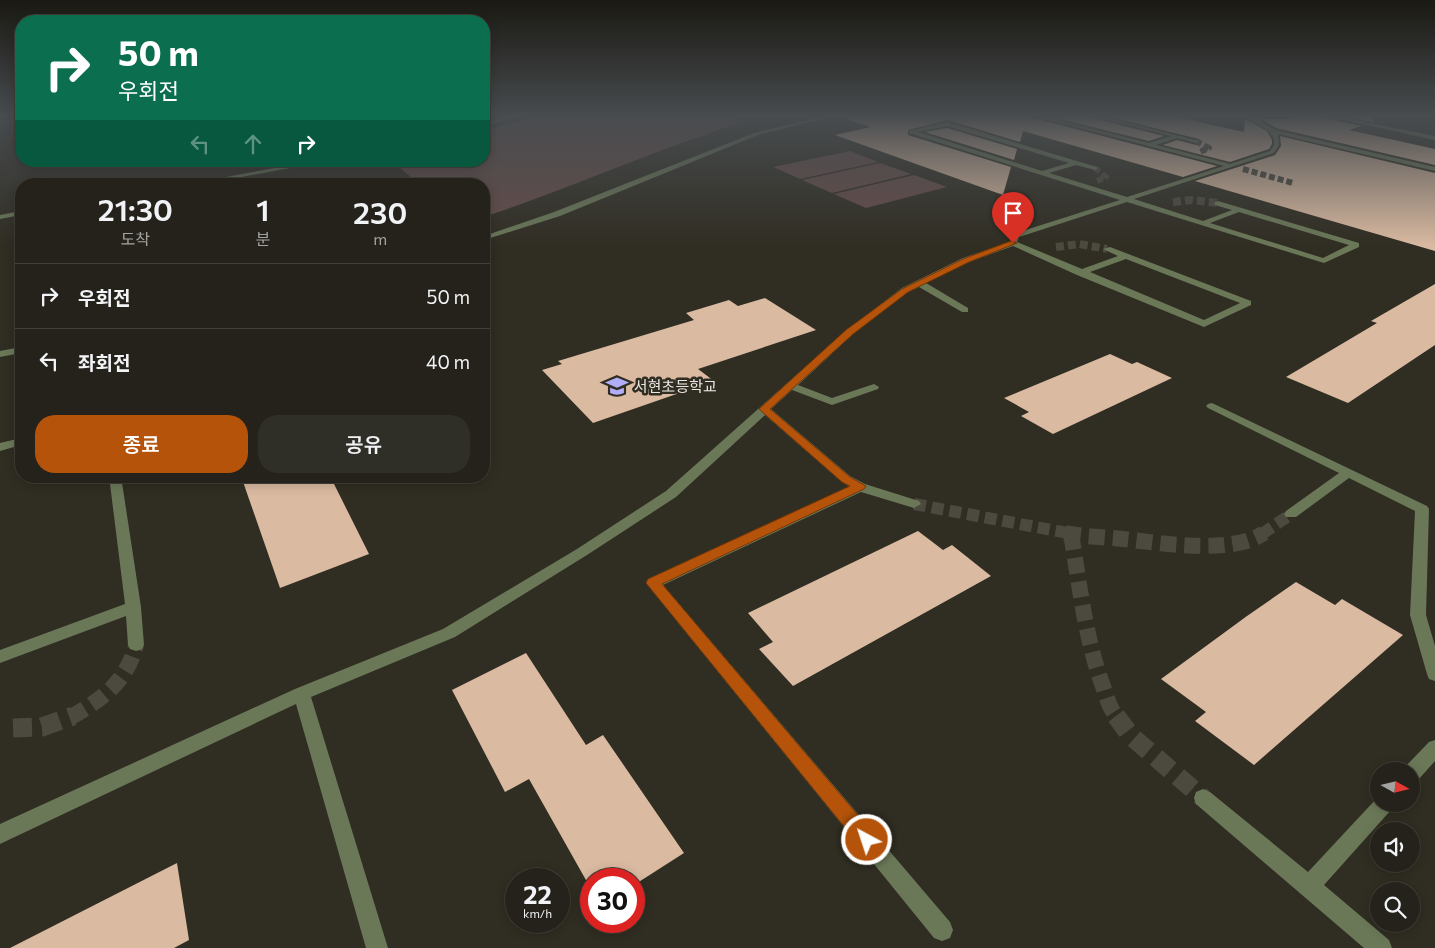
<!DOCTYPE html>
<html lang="ko">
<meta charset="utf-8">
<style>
body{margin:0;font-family:Commissioner,"Noto Sans KR",sans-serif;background:#302f27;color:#f1f3f6;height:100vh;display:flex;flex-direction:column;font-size:19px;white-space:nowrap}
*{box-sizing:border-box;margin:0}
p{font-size:16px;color:#a3a4a2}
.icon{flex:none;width:28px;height:28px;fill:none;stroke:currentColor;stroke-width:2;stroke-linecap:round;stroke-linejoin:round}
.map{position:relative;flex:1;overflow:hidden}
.panel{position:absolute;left:15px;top:178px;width:475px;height:305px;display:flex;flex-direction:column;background:#24221a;border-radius:20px;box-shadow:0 2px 12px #0003,0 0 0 1px #413f39}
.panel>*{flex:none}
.banner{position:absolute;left:15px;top:15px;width:475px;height:152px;border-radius:20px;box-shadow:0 2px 12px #0003,0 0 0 1px #413f39;background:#0b6e4f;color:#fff;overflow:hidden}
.needle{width:32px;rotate:98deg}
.fabs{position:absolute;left:1370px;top:762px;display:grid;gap:10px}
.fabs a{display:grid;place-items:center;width:50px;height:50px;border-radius:50%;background:#24221a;box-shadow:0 2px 12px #0003,0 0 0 1px #413f39;font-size:25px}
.speed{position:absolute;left:505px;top:868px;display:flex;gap:10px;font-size:25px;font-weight:700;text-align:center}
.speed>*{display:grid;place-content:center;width:65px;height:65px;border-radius:50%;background:#24221a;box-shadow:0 2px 12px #0003,0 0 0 1px #413f39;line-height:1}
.speed small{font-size:12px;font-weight:400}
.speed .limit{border:8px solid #d22;background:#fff;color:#111}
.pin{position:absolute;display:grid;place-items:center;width:42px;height:42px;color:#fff;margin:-51px -21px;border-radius:50% 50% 50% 0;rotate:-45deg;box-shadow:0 0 5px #0007}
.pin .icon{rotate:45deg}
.me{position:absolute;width:55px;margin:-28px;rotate:320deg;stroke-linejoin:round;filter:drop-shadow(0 0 4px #0008)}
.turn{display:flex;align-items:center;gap:18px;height:105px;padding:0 20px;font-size:22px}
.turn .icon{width:65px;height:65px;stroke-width:2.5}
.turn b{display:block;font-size:35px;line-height:42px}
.lanes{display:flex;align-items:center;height:48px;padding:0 20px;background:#0003;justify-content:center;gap:25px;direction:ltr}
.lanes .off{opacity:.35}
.eta{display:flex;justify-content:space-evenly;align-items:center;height:85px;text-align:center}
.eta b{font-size:30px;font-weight:600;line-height:35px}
.action{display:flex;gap:10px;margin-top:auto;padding:10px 20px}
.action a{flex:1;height:58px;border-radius:20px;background:#b45309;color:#fff;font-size:20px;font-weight:600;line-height:58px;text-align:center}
.action a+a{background:#302f27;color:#f1f3f6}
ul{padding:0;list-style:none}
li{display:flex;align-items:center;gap:15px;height:65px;padding:0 20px;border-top:1px solid #413f39}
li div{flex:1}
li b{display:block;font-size:19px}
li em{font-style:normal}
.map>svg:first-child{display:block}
.green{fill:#674c49}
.building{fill:#dabaa1}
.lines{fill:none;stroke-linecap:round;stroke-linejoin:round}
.minor-tunnel-far4{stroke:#4c493f;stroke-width:6;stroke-dasharray:6 3;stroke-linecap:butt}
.minor-tunnel-far3{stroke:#4c493f;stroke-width:8;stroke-dasharray:8 4;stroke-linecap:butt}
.minor-tunnel-far2{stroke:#4c493f;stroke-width:12;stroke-dasharray:12 6;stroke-linecap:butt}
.minor-tunnel-far1{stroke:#4c493f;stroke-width:16;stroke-dasharray:16 8;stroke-linecap:butt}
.minor-tunnel{stroke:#4c493f;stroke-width:19;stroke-dasharray:19 10;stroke-linecap:butt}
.minor{fill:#6b7858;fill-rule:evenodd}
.route{fill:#b45309;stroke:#753606}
.labels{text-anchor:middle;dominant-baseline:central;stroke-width:5;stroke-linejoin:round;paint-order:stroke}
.poi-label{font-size:15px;fill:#eae7e1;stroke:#302d22;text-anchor:start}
</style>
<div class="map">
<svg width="1435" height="948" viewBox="0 0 1435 948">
<rect width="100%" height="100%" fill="#302d22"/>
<g class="green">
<path d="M 538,115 L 724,115 L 744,122 C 656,149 571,188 484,217 L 484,184 L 419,184 L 392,161 L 484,161 L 484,131 Z"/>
<path d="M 850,151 L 878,162 L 800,179 L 773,167 Z"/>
<path d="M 880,163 L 911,174 L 832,193 L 802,180 Z"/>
<path d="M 914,175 L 947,187 L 866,208 L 834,194 Z"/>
</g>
<g class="building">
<path d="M 850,115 L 1028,115 L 1030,117 L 1217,166 L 1183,177 L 1023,131 L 1020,142 L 948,120 L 908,130 L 908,135 L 1011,167 L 1003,195 L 835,135 L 871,127 L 849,120 Z"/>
<path d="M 1044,115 L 1086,115 L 1088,117 L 1164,136 L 1149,141 Z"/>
<path d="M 1102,115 L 1167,115 L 1244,132 L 1245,119 L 1267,131 L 1272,140 L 1272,144 L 1269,149 L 1230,162 L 1163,145 L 1177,140 L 1196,145 L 1200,143 L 1199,139 Z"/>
<path d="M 1295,115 L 1318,115 L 1320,117 L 1361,126 L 1349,130 L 1435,149 L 1435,165 L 1276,128 L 1261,119 L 1291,119 Z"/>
<path d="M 1337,115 L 1373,115 L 1374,122 L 1373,122 Z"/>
<path d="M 947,128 L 1017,149 L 1014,160 L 925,132 Z"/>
<path d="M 1280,136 L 1435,173 L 1435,251 L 1195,181 L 1275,155 L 1281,146 Z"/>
<path d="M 1435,284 L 1435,345 L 1348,403 L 1286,377 L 1377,323 L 1371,321 Z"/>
<path d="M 765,298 L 816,330 L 698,369 L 714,381 L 593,423 L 542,370 L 562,364 L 558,361 L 694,320 L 686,313 L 729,300 L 738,306 Z"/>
<path d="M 1110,354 L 1132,364 L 1137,362 L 1172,378 L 1053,434 L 1021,416 L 1029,412 L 1004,398 Z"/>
<path d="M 241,476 L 330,476 L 369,554 L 280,588 Z"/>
<path d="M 918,531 L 943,550 L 952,545 L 991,576 L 793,686 L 759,649 L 773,642 L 748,613 Z"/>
<path d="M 1296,582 L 1335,605 L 1342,599 L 1403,635 L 1254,765 L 1195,721 L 1206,712 L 1161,679 L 1247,616 Z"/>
<path d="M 526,653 L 586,745 L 603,735 L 684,853 L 634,885 L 634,879 L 591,879 L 591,889 L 529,779 L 505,792 L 452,690 Z"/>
<path d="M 177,863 L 189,940 L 174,948 L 10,948 Z"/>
</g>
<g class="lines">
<g class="minor-tunnel-far4">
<path d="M 1196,141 L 1209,148 L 1200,152"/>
<path d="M 1095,168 L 1106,177 L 1095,182"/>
<path d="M 1243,169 L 1293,183"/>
</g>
<g class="minor-tunnel-far3">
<path d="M 1173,202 L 1192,200 L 1218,203"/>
<path d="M 1056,247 L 1079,244 L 1107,249"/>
</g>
<g class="minor-tunnel-far2">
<path d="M 914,504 L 1073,534"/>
<path d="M 1262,534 L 1291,514"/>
</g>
<g class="minor-tunnel-far1">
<path d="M 1065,533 C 1084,537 1104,537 1123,539 C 1161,543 1232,555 1264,533"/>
<path d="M 1071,534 C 1080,586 1085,639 1104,689 C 1107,699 1110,709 1117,717"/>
<path d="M 71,717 C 103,699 127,681 136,645"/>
</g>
<g class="minor-tunnel">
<path d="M 1116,716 L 1131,736 L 1203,798"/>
<path d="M 13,728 L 42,727 L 73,716"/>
</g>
<g class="minor">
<path d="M 0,115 L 13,115 L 0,118 Z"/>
<path d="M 512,115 L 520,115 L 484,127 L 484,123 Z"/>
<path d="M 829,115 L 837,115 L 758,135 L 560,216 L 484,240 L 484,236 L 554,212 L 754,133 Z"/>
<path d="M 1030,115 L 1037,115 L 1149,143 L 1171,136 L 1088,115 L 1096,115 L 1199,141 L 1196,143 L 1177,138 L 1156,145 L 1230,164 L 1270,151 L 1274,145 L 1274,139 L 1268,130 L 1241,115 L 1293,115 L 1291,117 L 1254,117 L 1275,130 L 1435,167 L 1435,171 L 1278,134 L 1279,145 L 1274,153 L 1134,199 L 1203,221 L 1232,210 L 1215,205 L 1214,203 L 1218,201 L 1359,243 L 1359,247 L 1324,263 L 1127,202 L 1019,237 L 1017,242 L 1082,269 L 1118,256 L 1103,249 L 1110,247 L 1251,301 L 1251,305 L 1204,327 L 1077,275 L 1013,246 L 969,262 L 926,283 L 968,308 L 968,312 L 962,312 L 919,287 L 908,292 L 853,334 L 798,385 L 832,398 L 874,384 L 879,387 L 878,389 L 832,405 L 792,390 L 771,409 L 850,476 L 865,484 L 919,501 L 921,504 L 914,508 L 861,492 L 663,585 L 950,922 L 953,930 L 950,938 L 942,941 L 934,938 L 646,583 L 648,579 L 850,487 L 842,482 L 765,415 L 676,497 L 587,555 L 455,637 L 311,697 L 388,948 L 366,948 L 296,704 L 0,844 L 0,824 L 295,689 L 443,629 L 577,549 L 666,491 L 847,330 L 902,288 L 963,258 L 1010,242 L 1013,234 L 1120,200 L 909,133 L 909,131 L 947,122 L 1097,167 L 1097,169 L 1095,170 L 1076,165 L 1049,173 L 1127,197 L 1224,166 ZM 947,126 L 1069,163 L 1042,171 L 918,132 ZM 1239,212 L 1349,245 L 1323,258 L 1210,223 ZM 1126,259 L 1240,303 L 1204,320 L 1090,272 Z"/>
<path d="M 1320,115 L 1329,115 L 1435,136 L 1435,140 Z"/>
<path d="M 313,161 L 328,161 L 204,184 L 188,184 Z"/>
<path d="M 21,211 L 21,215 L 0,219 L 0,215 Z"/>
<path d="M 21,347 L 21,353 L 0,357 L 0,351 Z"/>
<path d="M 1212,403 L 1427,506 L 1429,509 L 1426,615 L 1435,646 L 1435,681 L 1429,679 L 1427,674 L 1410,615 L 1415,511 L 1349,478 L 1296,517 L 1286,517 L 1284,514 L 1286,511 L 1339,473 L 1208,408 L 1206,406 L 1208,404 Z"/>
<path d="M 21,438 L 21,445 L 0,451 L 0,443 Z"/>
<path d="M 109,476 L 121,476 L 141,607 L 144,645 L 142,649 L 136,651 L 130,649 L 128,645 L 126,616 L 0,663 L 0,650 L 125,604 Z"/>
<path d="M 1435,740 L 1435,761 L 1418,780 L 1411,782 L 1411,771 L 1403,771 L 1404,768 L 1429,742 Z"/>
<path d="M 1203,789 L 1210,792 L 1308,872 L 1377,798 L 1379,797 L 1379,804 L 1393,804 L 1391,810 L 1324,885 L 1389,940 L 1392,948 L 1364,948 L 1196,804 L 1194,798 L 1196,792 Z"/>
</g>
</g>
<linearGradient id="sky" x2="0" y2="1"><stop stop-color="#1a1913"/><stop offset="0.47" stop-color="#484c4f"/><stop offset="1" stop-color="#484c4f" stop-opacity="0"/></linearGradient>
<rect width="1435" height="247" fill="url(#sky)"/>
<path class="route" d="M 1011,241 L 1017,243 L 969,262 L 908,292 L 853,334 L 770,409 L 850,477 L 866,486 L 864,489 L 662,584 L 873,833 L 876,840 L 873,846 L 867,848 L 860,846 L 646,583 L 648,579 L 850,486 L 842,482 L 759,409 L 846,330 L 902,289 L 963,259 Z"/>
<defs>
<g id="school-bare" transform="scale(1.725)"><path d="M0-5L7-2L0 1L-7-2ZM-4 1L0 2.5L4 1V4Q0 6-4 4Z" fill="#b2adf9" stroke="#302d22" stroke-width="2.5" paint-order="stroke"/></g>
</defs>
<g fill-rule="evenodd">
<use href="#school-bare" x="617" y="386"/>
</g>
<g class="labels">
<g class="poi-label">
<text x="634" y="386">서현초등학교</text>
</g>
</g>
</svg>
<div class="fabs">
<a><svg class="needle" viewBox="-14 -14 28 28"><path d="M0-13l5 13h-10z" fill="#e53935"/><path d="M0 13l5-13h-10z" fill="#a3a4a2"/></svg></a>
<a><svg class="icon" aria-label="sound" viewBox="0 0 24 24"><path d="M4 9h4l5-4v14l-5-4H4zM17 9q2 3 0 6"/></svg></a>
<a><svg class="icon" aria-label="search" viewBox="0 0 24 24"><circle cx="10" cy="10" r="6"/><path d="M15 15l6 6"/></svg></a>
</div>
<div class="speed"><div>22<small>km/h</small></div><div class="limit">30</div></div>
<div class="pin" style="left:1013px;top:243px;background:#d93025"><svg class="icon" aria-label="arrive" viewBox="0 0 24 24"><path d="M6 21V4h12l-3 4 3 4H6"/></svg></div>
<svg class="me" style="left:867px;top:840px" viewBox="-20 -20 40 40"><circle r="17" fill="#b45309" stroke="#fff" stroke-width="3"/><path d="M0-11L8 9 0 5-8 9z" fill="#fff"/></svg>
<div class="banner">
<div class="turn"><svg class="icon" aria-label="right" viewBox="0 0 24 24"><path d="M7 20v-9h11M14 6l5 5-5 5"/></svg><div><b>50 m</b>우회전</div></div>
<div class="lanes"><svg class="icon off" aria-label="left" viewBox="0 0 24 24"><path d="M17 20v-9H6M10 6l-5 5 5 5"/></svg><svg class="icon off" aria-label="ahead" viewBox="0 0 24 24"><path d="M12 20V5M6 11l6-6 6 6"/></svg><svg class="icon" aria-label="right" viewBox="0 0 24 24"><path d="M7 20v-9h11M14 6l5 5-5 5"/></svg></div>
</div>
<section class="panel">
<div class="eta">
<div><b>21:30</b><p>도착</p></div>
<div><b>1</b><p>분</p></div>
<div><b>230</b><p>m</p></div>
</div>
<ul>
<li><svg class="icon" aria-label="right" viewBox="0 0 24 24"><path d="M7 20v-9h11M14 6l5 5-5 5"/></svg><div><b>우회전</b></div><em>50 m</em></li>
<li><svg class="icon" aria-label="left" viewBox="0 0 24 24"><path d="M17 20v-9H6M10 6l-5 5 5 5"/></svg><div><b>좌회전</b></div><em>40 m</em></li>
</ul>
<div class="action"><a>종료</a><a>공유</a></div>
</section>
</div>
